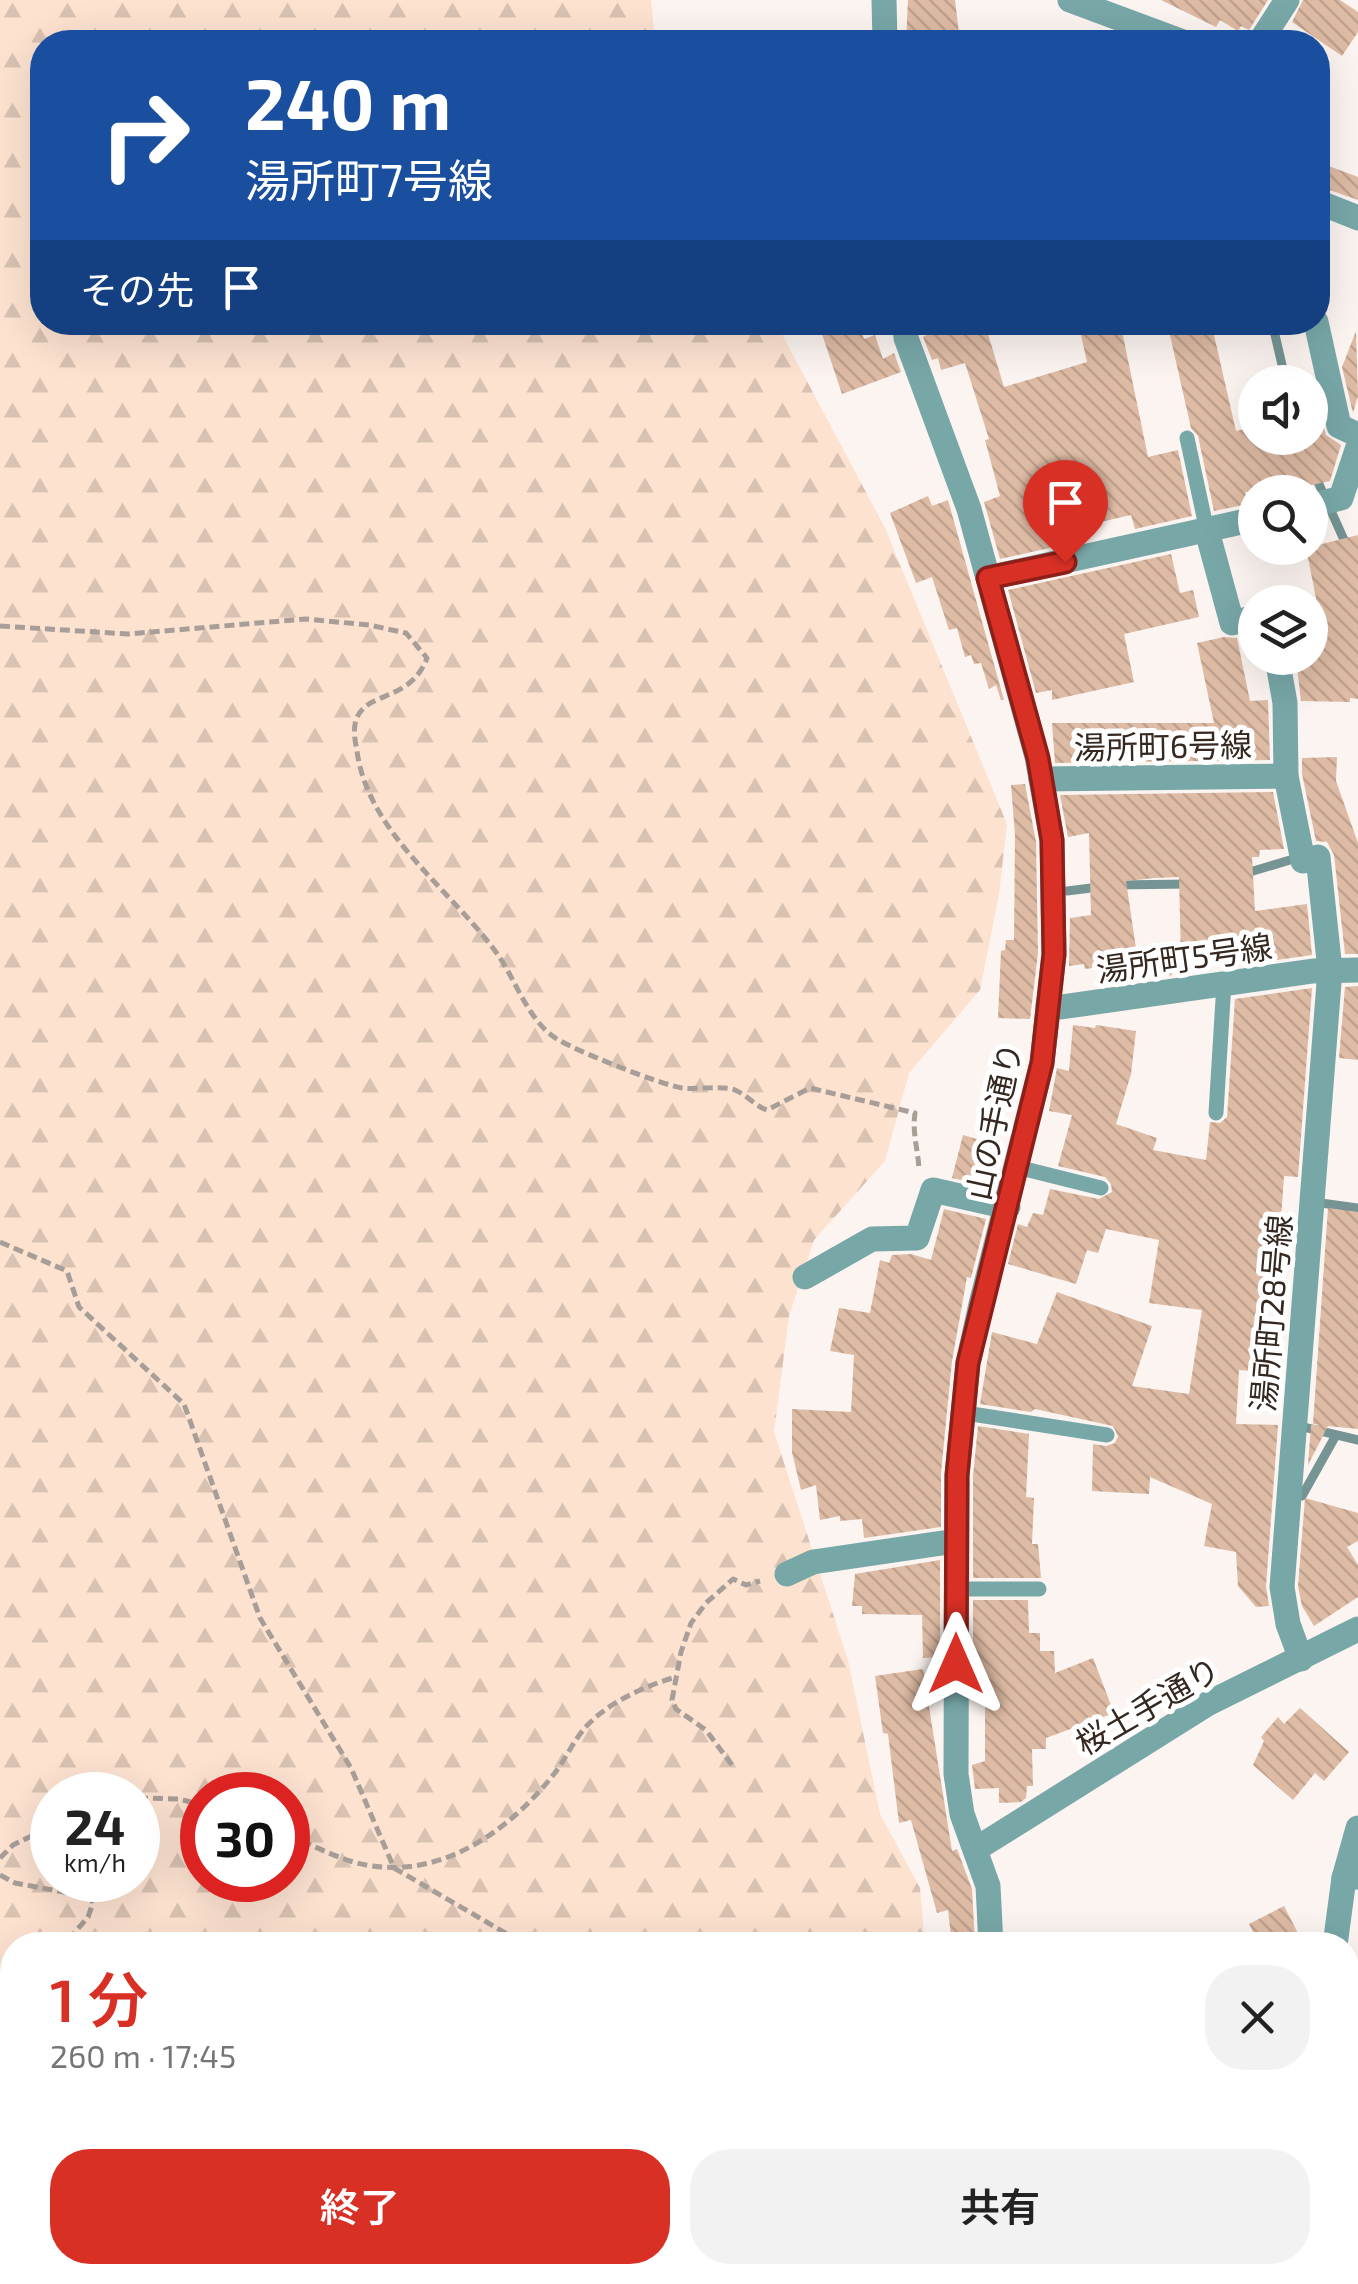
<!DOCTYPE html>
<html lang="ja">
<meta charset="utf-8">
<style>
body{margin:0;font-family:"Exo 2","Noto Sans JP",sans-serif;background:#f2f2f2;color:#222;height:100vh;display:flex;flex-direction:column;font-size:38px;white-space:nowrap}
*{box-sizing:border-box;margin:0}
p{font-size:32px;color:#767676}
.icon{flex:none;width:55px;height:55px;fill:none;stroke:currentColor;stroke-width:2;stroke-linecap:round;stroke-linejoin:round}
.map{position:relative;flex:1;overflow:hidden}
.panel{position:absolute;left:0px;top:1932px;width:1360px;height:352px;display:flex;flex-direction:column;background:#fff;border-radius:40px 40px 0 0;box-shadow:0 10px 40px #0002}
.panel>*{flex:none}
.banner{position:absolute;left:30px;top:30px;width:1300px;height:305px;border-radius:40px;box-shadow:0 10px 40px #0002;background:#1a4fa0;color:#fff;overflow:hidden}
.tools{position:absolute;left:1238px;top:365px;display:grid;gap:20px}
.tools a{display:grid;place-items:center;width:90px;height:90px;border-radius:50%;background:#fff;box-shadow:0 10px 40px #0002;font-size:50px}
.speed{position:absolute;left:30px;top:1772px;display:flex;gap:20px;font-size:50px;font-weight:700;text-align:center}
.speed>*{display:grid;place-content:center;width:130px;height:130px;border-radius:50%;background:#fff;box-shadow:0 10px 40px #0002;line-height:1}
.speed small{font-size:25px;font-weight:400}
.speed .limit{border:15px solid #d22;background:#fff;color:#111}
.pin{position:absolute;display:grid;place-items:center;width:85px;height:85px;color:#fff;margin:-102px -42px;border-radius:50% 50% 50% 0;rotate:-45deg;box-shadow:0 0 10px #0007}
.pin .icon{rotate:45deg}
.me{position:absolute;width:110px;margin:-55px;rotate:0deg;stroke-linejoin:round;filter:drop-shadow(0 0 8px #0008)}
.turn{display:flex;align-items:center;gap:35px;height:210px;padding:0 50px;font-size:45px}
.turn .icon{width:130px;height:130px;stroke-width:2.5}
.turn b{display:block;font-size:70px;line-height:85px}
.then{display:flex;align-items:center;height:95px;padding:0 50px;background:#0003;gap:20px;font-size:38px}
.round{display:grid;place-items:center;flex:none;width:105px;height:105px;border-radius:40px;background:#f2f2f2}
.summary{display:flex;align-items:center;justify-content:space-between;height:170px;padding:0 50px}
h1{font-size:60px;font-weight:600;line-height:75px;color:#d93025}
.action{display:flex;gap:20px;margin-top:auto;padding:20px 50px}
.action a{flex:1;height:115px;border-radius:40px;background:#d93025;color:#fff;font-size:40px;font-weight:600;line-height:115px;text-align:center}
.action a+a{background:#f2f2f2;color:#222}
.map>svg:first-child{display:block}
.forest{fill:url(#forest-firs);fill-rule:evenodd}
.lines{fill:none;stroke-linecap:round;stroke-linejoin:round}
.stream{stroke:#769494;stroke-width:9}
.building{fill:url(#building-back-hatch)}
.path{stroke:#a89e98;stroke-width:5;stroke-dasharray:10 5;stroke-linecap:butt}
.lane{stroke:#78a7a8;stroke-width:15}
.street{stroke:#78a7a8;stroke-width:25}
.route-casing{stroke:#8d1f18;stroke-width:25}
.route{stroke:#d93025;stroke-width:18}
.labels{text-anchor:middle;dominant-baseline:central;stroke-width:10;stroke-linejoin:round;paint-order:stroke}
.street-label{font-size:32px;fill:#352820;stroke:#fff}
</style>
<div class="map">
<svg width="1358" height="2284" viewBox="0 0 1358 2284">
<defs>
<pattern id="forest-firs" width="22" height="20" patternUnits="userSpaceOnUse" patternTransform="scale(2.5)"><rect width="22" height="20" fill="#fde2d0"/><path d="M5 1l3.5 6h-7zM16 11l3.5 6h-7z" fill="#d9c2b2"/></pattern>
<pattern id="building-back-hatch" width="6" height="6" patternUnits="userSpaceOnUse" patternTransform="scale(2.5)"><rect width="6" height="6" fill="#debba4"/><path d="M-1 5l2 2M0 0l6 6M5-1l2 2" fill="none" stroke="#bfa18d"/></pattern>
</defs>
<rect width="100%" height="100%" fill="#fcf4f0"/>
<path class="forest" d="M 0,0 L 651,0 L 655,42 L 42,42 L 42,322 L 776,323 L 885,528 L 1007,824 L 999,894 L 980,990 L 909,1073 L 885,1161 L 814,1240 L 789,1316 L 774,1432 L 848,1660 L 880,1814 L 920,1888 L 925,1945 L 12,1945 L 12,2272 L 996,2272 L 999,2284 L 0,2284 ZM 52,1795 L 138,1795 L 138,1880 L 52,1880 ZM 202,1795 L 288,1795 L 288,1880 L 202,1880 Z"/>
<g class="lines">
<g class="stream">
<path d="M 1272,322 L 1286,382"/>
<path d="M 1314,473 L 1358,571"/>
<path d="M 1243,874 L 1300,857"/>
<path d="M 1114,885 L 1189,884"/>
<path d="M 1067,891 L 1099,887"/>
<path d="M 1321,1203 L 1358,1208"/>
<path d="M 1304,1427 L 1358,1440"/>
<path d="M 1302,1496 L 1335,1437"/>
<path d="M 1089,2272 L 1097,2284"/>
</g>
</g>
<g class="building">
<path d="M 908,0 L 955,0 L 960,42 L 906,42 Z"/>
<path d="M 1161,0 L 1268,0 L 1249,30 L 1241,26 L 1238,31 L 1220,20 L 1216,27 Z"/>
<path d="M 1303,0 L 1340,0 L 1358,12 L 1358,32 L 1342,56 L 1292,22 Z"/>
<path d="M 1318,162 L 1358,177 L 1358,200 L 1318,186 Z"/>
<path d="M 818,322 L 858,322 L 864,339 L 875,335 L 883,359 L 894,353 L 901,372 L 842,394 Z"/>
<path d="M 945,322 L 963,322 L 965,329 L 985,324 L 1004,387 L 1087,362 L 1081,335 L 1121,326 L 1148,457 L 1178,450 L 1192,516 L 1135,529 L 1131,515 L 1083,526 L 1086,540 L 1000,559 L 984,502 L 1000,496 L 985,440 L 989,439 L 965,363 L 941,370 L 938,358 L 932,360 L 923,337 L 928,334 L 927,330 Z"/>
<path d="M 1167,322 L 1211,322 L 1236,431 L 1252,427 L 1257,443 L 1279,438 L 1310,438 L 1310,398 L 1316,396 L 1326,435 L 1341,445 L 1330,481 L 1280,492 L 1245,492 L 1248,504 L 1214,511 L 1198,436 L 1191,428 Z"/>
<path d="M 1356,331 L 1358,396 L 1353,413 L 1342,367 Z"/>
<path d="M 928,496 L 932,506 L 948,500 L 1004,700 L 1001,700 L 996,685 L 989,689 L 981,663 L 974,664 L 971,655 L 965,657 L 957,628 L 949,630 L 932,577 L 916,583 L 907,559 L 890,513 Z"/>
<path d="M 1358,535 L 1358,699 L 1350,698 L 1350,702 L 1301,701 L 1296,658 L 1310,659 L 1310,614 L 1319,613 L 1306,548 Z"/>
<path d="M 1171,554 L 1180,593 L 1193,590 L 1199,617 L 1124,634 L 1134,682 L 1052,700 L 1052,690 L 1036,693 L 1008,590 Z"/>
<path d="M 1224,637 L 1237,638 L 1250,701 L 1268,700 L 1270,760 L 1055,763 L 1052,723 L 1214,723 L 1197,643 Z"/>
<path d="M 1337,757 L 1336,781 L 1358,843 L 1358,954 L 1345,954 L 1334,855 L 1327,842 L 1316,841 L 1302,774 L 1302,758 Z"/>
<path d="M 1025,784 L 1036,842 L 1038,953 L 1030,1019 L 998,1018 L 1001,951 L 1005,950 L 1006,940 L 1014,940 L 1015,835 L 1011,785 Z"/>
<path d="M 1273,792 L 1284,849 L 1260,850 L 1259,857 L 1252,857 L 1255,911 L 1307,904 L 1312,955 L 1236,966 L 1236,954 L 1181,959 L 1179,877 L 1155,878 L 1126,881 L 1138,962 L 1171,958 L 1172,975 L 1117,983 L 1114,965 L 1085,969 L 1084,964 L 1069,966 L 1070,918 L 1091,915 L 1089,833 L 1068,837 L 1060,795 Z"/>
<path d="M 1358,986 L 1358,1060 L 1339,1058 L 1345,987 Z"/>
<path d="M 1312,988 L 1298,1177 L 1284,1176 L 1276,1290 L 1269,1290 L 1262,1372 L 1239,1370 L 1236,1424 L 1278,1425 L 1266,1586 L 1269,1606 L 1256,1607 L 1238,1586 L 1236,1552 L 1204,1546 L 1212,1504 L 1150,1477 L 1149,1494 L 1092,1491 L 1093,1444 L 1106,1446 L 1115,1443 L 1118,1436 L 1113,1426 L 1035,1409 L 1031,1412 L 980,1404 L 992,1332 L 1037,1344 L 1057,1292 L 1152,1326 L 1132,1386 L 1189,1394 L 1202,1310 L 1149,1303 L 1159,1240 L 1106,1229 L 1098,1253 L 1087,1250 L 1076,1284 L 1008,1264 L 1018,1224 L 1027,1227 L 1033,1213 L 1043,1215 L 1050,1189 L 1099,1199 L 1112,1192 L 1111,1184 L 1105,1177 L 1058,1166 L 1072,1115 L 1049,1111 L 1057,1068 L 1069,1071 L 1073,1025 L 1095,1028 L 1096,1025 L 1136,1031 L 1131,1074 L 1116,1124 L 1157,1138 L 1153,1150 L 1206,1160 L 1210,1122 L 1220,1123 L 1227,1117 L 1235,999 Z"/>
<path d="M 963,1135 L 1000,1146 L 988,1186 L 952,1178 Z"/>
<path d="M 1328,1208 L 1358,1212 L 1358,1429 L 1328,1426 L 1308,1465 L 1311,1425 L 1320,1425 L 1313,1424 Z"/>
<path d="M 944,1209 L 986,1219 L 971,1278 L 967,1277 L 952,1361 L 941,1473 L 941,1527 L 864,1538 L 862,1519 L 840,1521 L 840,1516 L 820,1520 L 816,1485 L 801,1490 L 792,1452 L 792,1409 L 851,1412 L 854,1355 L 830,1351 L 839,1308 L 870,1313 L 880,1260 L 889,1263 L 892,1255 L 911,1254 L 931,1260 Z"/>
<path d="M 978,1426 L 1029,1434 L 1026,1497 L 1034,1498 L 1032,1544 L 1038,1544 L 1041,1578 L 973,1578 L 973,1476 Z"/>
<path d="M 1305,1498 L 1358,1513 L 1358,1541 L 1347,1547 L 1358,1565 L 1358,1597 L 1314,1626 L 1302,1606 L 1298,1586 Z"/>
<path d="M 940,1560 L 940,1657 L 923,1658 L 922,1615 L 862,1614 L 862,1606 L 852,1606 L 855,1574 Z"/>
<path d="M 973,1600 L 1028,1600 L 1029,1633 L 1040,1633 L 1040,1651 L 1054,1651 L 1055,1673 L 1093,1658 L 1114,1713 L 1046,1738 L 1046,1749 L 1032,1749 L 1033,1786 L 1027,1786 L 1026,1798 L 1021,1802 L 999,1803 L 999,1788 L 975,1789 L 972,1765 L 985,1761 L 985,1708 L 983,1689 L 979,1689 L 978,1655 L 973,1655 Z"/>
<path d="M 923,1669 L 952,1851 L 957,1849 L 972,1889 L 975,1945 L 952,1945 L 948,1910 L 937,1913 L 911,1820 L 899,1823 L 888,1734 L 883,1733 L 875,1676 Z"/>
<path d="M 1300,1708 L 1349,1752 L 1324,1781 L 1315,1773 L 1293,1800 L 1253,1765 L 1264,1741 L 1261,1737 L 1278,1717 L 1284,1724 Z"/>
<path d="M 1284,1906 L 1304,1945 L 1260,1945 L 1249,1924 Z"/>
</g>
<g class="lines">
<g class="path">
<path d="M 0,626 L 128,634 L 306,619 L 369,625 L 406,633 L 427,658 C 410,703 366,690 356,720 C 353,730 355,741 357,751 C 368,834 453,891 498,955 C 516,981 528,1019 554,1037 C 570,1049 662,1085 682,1088 C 698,1090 720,1085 735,1090 C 747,1095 755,1106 767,1110 L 810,1088 L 915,1113 C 912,1133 918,1149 919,1169"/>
<path d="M 0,1242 L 67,1271 L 79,1307 L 184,1404 L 260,1618 L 351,1768 L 394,1868 L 526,1945"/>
<path d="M 732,1765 L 706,1730 L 676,1709 L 672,1700 L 681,1652 L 691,1623 L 706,1603 L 733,1579 L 746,1585 L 760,1581"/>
<path d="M 138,1798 L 179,1799 L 202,1805"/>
<path d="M 288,1835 C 313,1845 339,1860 366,1865 C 442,1879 509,1831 554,1774 C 565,1760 573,1742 584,1729 C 605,1704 644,1686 676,1677"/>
<path d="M 0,1858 L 13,1845 L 52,1826"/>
<path d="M 0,1875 L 15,1883 L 90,1897 L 93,1903 L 88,1917 L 64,1945"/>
<path d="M 0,1978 L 12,1974"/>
<path d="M 619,2272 L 620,2284"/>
</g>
<g class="lane">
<path d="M 1187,438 L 1207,531"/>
<path d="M 1216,1113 L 1224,983"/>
<path d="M 1017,1167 L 1101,1188"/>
<path d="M 965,1413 L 1107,1435"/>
<path d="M 956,1589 L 1039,1589"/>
</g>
<g class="street">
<path d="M 884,0 L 885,42"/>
<path d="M 1070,0 L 1183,42"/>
<path d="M 1260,42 L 1287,0"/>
<path d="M 1318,202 L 1358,218"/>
<path d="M 905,322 L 906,338 L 969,509 L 1037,757 L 1052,840 L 1054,954 L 1042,1063 L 981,1304 L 968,1363 L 961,1435 L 957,1475 L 956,1774 L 962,1814 L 988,1886 L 991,1945"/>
<path d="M 1316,322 L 1339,426 L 1358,435"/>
<path d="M 1310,506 L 1341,498 L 1358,447"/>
<path d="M 1207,531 L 1232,623 L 1255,617"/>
<path d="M 988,578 L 1255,519"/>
<path d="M 1277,658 L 1285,703 L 1286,776 L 1303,861 L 1318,857 L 1330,970 L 1282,1587 L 1288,1624 L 1301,1659"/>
<path d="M 1041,779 L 1286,776"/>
<path d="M 1048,1005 L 1061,1007 L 1313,971 L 1358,970"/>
<path d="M 805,1277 L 872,1239 L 917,1238 L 933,1190 L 1008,1207"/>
<path d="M 787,1574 L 813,1562 L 956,1541"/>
<path d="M 1358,1828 L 1344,1878 L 1358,1877"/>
<path d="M 976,1849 L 1209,1703 L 1358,1629"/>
<path d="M 1335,1945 L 1344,1878"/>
<path d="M 1038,2272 L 1040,2284"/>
<path d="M 1163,2272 L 1172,2284"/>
<path d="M 1317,2284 L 1319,2272"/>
</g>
</g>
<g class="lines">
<g class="route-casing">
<path id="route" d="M 956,1664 L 957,1475 L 968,1363 L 1042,1063 L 1054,954 L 1052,840 L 1038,758 L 988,578 L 1065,562"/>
</g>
<use href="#route" class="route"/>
</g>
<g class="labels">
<g class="street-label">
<text transform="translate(1163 745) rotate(-1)">湯所町6号線</text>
<text transform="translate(1184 957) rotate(-8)">湯所町5号線</text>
<text transform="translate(993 1121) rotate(-78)">山の手通り</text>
<text transform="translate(1270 1313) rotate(-85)">湯所町28号線</text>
<text transform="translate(1147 1705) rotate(-30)">桜土手通り</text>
</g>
</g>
</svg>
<div class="tools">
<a><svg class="icon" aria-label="sound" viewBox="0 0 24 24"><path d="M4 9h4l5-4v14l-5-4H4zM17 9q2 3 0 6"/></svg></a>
<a><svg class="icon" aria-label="search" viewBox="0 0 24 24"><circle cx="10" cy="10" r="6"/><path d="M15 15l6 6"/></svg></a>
<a><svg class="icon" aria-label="layers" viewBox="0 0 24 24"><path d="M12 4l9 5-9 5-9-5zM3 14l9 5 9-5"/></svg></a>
</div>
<div class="speed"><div>24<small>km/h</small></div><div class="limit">30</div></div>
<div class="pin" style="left:1065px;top:562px;background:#d93025"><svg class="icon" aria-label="arrive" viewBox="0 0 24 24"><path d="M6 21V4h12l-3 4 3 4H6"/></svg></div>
<svg class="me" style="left:956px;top:1664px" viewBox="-20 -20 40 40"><path d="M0-17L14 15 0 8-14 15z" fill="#d93025" stroke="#fff" stroke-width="4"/></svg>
<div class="banner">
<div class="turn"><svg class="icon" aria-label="right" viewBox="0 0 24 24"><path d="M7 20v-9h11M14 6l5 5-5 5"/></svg><div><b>240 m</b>湯所町7号線</div></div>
<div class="then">その先<svg class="icon" aria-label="arrive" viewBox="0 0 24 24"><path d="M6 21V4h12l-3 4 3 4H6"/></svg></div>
</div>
<section class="panel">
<div class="summary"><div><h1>1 分</h1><p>260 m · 17:45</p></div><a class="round"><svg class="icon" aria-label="close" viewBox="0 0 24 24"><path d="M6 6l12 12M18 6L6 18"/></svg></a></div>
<div class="action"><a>終了</a><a>共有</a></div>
</section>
</div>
